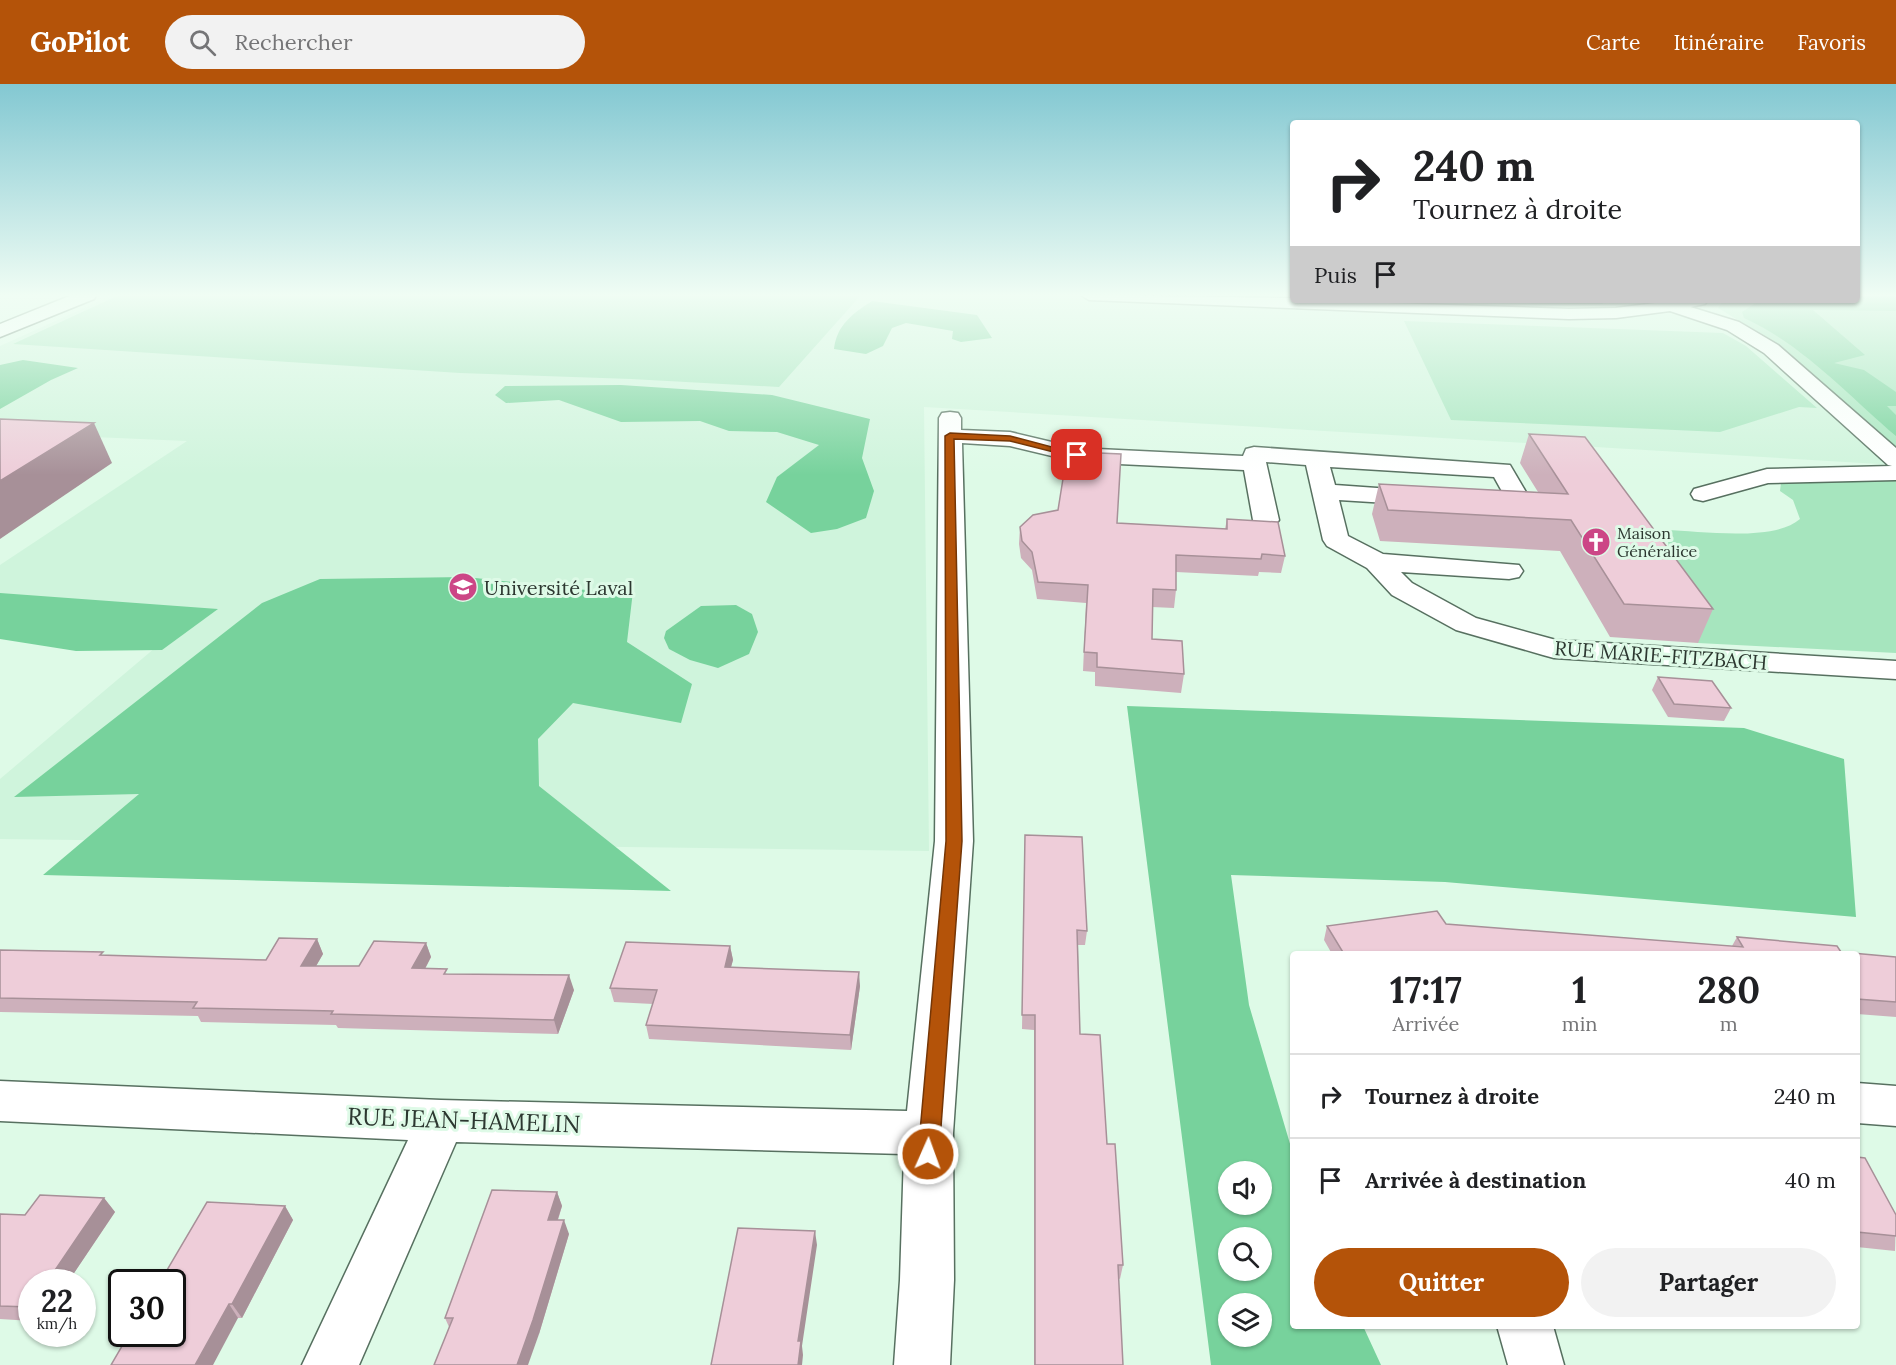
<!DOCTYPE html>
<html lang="fr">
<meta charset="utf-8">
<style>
body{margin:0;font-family:Lora,serif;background:#f2f2f2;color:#202124;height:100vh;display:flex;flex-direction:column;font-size:22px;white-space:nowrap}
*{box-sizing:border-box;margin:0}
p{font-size:20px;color:#757577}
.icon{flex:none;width:33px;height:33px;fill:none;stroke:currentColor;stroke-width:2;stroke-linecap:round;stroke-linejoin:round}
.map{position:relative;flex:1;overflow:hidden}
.drawer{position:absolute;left:1290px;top:867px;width:570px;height:378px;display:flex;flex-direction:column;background:#fff;border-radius:6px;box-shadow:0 2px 4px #0004}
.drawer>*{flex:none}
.hud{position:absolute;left:1290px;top:36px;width:570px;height:183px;border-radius:6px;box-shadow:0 2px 4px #0004;background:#fff;color:#202124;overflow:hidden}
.controls{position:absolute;left:1218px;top:1077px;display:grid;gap:12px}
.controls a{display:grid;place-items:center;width:54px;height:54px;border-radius:50%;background:#fff;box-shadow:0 2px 4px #0004;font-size:30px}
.speed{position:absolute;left:18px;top:1185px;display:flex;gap:12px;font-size:30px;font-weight:700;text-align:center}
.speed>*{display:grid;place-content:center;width:78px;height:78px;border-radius:50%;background:#fff;box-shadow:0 2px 4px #0004;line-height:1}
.speed small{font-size:15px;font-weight:400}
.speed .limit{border:3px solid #111;border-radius:9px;background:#fff;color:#111}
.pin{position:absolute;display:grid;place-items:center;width:51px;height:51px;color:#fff;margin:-26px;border-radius:12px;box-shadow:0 3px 9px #0006}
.me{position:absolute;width:66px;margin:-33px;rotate:2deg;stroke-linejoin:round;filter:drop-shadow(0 0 4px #0008)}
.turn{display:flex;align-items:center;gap:21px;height:126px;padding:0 24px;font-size:27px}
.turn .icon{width:78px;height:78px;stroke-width:2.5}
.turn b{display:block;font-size:42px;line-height:51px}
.then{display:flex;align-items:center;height:57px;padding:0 24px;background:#0003;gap:12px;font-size:22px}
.eta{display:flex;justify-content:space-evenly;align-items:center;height:102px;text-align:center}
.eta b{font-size:36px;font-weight:700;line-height:42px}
.cta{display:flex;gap:12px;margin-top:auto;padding:12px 24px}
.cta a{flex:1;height:69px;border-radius:36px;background:#b45309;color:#fff;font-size:24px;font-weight:700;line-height:69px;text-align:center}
.cta a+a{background:#f2f2f2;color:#202124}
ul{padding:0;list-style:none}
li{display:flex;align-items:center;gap:18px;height:84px;padding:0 24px;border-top:2px solid #e0e0e0}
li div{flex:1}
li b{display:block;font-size:22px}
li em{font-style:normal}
header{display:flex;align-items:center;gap:36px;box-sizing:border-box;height:84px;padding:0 30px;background:#b45309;color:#fff}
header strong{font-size:28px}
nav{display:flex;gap:33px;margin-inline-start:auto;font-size:21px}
.search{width:420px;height:54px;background:#f2f2f2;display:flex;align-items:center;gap:15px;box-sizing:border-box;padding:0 21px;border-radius:33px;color:#757577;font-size:22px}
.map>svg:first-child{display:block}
.built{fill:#cff4dc}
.green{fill:#a6e5be}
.forest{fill:#77d29c;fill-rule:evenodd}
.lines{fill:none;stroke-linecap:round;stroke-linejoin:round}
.minor-casing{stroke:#577060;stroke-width:3}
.major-casing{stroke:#577060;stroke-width:3}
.highway-casing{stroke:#577060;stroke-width:3}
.minor{fill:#fff;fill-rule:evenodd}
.major{fill:#fff;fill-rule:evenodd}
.highway{fill:#fff;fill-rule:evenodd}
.wall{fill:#cdb0bb}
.shaded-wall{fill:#a79098}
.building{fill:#eecdd9;stroke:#a79098;stroke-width:1.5}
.route{fill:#b45309;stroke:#753606;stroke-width:1.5}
.labels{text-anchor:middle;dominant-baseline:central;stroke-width:6;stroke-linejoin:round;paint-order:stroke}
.far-poi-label{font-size:16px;fill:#2c3730;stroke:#defae7;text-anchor:start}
.poi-label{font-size:20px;fill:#2c3730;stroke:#defae7;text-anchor:start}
.street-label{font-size:20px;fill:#2c3730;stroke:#defae7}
.near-street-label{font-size:24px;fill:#2c3730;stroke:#defae7}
</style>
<header>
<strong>GoPilot</strong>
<div class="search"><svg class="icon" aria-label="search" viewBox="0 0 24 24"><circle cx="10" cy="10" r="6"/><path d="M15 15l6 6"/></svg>Rechercher</div>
<nav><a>Carte</a><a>Itinéraire</a><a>Favoris</a></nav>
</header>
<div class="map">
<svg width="1896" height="1281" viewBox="0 0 1896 1281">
<rect width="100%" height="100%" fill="#defae7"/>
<path class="built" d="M 113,211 L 1293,211 L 1293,216 L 1724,216 L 1718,224 L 1756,247 L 1896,376 L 1896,381 L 924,323 L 929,767 L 0,755 L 0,695 L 201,525 L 0,525 L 0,481 L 187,357 L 0,349 L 0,262 Z"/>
<g class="green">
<path d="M 119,211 L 861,211 L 779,303 L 631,295 L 460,289 L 13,260 Z"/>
<path d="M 1857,211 L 1896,211 L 1896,376 L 1756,247 L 1718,224 L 1724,216 L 1857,216 Z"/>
<path d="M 1404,237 L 1723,249 L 1746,262 L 1817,324 L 1799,323 L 1720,348 L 1451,336 Z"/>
<path d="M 1886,395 L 1896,397 L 1896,569 L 1698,559 L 1670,469 L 1666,446 C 1700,447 1774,458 1800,435 L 1793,416 L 1780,407 L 1781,399 L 1789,396 Z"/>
</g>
<g class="forest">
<path d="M 1857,211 L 1896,211 L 1896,227 L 1813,226 L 1865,271 L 1834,279 L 1864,286 L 1896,308 L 1896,322 L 1887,322 L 1896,331 L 1896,352 C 1848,311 1802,260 1744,234 L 1742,228 L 1760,216 L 1857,216 Z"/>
<path d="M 1509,216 L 1601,216 L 1603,220 L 1527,219 Z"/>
<path d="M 872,217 L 977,231 L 992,254 L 961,258 L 952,255 L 953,247 L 906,239 L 892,244 L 883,262 L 866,270 L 834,265 C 837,241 852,230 872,217 Z"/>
<path d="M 23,276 L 78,284 L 51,296 L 0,325 L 0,281 Z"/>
<path d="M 621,301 L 772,311 L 870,335 L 862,374 L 874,407 L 866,434 L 837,445 L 811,449 L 766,418 L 777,393 L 819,361 L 777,348 L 729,347 L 700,337 L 621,338 L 559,316 L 506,319 L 495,311 L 505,302 Z"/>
<path d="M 466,493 L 605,508 L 633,507 L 627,558 L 692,600 L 681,639 L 573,619 L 538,655 L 539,702 L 671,807 L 43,791 L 139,710 L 14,713 L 262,519 L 320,495 Z"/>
<path d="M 0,509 L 218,525 L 162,566 L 76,567 L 0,555 Z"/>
<path d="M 736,521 L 752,530 L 758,548 L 749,570 L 718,584 L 690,576 L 669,565 L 664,554 L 666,547 L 701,522 Z"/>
<path d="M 1127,622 L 1744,644 L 1844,675 L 1856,833 L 1445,798 L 1231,791 L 1249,921 L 1293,1070 L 1293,1242 L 1363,1242 L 1381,1281 L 1211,1281 ZM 1228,1088 L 1262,1088 L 1262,1120 L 1228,1120 ZM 1228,1154 L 1262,1154 L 1262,1186 L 1228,1186 ZM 1228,1220 L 1262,1220 L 1262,1252 L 1228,1252 Z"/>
</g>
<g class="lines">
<g class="minor-casing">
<g id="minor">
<path d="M 1081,211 L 1293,214 L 1293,216 L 1569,225 L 1616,224 L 1671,217 L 1739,238 L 1778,261 L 1896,364 L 1896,396 L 1768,399 L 1703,417 L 1694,415 L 1691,410 L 1694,405 L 1767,385 L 1892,382 L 1888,381 L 1764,269 L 1727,246 L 1670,227 L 1616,234 L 1569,235 L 1089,216 Z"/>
<path d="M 950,328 L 958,329 L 961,334 L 961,346 L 1010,348 L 1077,364 L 1243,372 L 1246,365 L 1254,363 L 1510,381 L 1533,420 L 1530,425 L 1521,427 L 1483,423 L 1480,418 L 1483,413 L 1504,411 L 1494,393 L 1330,383 L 1335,401 L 1419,407 L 1428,409 L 1431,414 L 1428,419 L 1419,421 L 1339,416 L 1348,452 L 1383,470 L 1519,481 L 1523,487 L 1519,493 L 1509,495 L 1401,488 L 1412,499 L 1476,534 L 1556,556 L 1896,577 L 1896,595 L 1554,574 L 1543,571 L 1456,546 L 1392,511 L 1367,484 L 1327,462 L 1323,456 L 1306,381 L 1266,378 L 1279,436 L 1275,441 L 1266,444 L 1257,441 L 1253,436 L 1244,386 L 1077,378 L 1010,362 L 962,359 L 973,757 L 953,1049 L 954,1196 L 950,1281 L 894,1281 L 900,1196 L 904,1070 L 456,1058 L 359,1281 L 302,1281 L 408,1056 L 0,1037 L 0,997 L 441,1016 L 907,1027 L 935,757 L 939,334 L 942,329 Z"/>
<path d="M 1857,999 L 1896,1002 L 1896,1042 L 1857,1039 Z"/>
<path d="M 1497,1242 L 1553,1242 L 1564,1281 L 1508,1281 Z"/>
</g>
</g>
<g class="major-casing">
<path id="major" d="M 72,211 L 96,211 L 94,215 L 0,253 L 0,240 Z"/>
</g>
<g class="highway-casing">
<path id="highway" d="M 1708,216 L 1705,220 L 1671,227 L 1665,226 L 1662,222 L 1665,218 Z"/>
</g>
<use href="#minor" class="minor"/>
<use href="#major" class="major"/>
<use href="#highway" class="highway"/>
</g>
<g class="wall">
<path d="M 1529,350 L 1713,525 L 1698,559 L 1610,553 L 1560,467 L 1380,457 L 1372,430 L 1379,400 L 1538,408 L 1520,379 Z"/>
<path d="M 1227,435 L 1285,472 L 1281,489 L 1259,488 L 1258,492 L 1176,488 L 1176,506 L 1174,524 L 1152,523 L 1152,555 L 1184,590 L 1181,609 L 1095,602 L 1095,588 L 1083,587 L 1086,519 L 1037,515 L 1032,486 L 1021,474 L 1019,460 L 1020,443 L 1117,439 L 1225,445 Z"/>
<path d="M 1658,593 L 1731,624 L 1724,637 L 1668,633 L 1652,606 Z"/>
<path d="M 1025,751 L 1087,847 L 1085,861 L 1078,861 L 1080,950 L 1107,1060 L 1123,1181 L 1120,1195 L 1118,1194 L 1123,1281 L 1034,1281 L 1034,946 L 1022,945 Z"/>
<path d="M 1446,840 L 1732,862 L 1737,853 L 1841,868 L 1896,873 L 1896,933 L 1857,930 L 1857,870 L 1332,870 L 1324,856 L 1327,842 Z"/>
<path d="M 317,855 L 323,870 L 316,882 L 359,882 L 426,859 L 431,873 L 425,885 L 448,890 L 574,906 L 558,950 L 338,944 L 336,941 L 201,938 L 198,932 L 0,928 L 0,866 L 105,871 L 266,876 Z"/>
<path d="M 730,862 L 733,876 L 731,883 L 860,902 L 851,966 L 649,955 L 646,941 L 653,920 L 614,918 L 610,904 Z"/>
<path d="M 1857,1073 L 1896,1131 L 1895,1167 L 1857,1163 Z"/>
<path d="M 557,1108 L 562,1122 L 558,1136 L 569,1150 L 539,1250 L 449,1243 L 445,1234 Z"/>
<path d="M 104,1114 L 115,1128 L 68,1198 L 32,1198 L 32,1237 L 0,1235 L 0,1130 L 25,1131 Z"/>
<path d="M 285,1122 L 293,1136 L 242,1234 L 238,1234 L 111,1281 Z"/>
</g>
<g class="shaded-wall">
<path d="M 94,339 L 112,379 L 0,455 L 0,397 Z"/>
<path d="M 317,855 L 323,870 L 308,896 L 301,882 Z"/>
<path d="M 426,859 L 431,873 L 418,898 L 412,884 Z"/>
<path d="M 730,862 L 733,876 L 727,897 L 725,883 Z"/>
<path d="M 859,888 L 860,902 L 851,966 L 850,951 Z"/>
<path d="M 569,891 L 574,906 L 558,950 L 554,936 Z"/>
<path d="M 557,1108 L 562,1122 L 553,1150 L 548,1136 Z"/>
<path d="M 104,1114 L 115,1128 L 68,1198 L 47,1198 Z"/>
<path d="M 285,1122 L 293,1136 L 242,1234 L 232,1220 Z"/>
<path d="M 564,1136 L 569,1150 L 539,1250 L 528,1281 L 517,1281 Z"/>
<path d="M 815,1147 L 817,1161 L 802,1262 L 803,1271 L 802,1281 L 798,1281 L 798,1257 Z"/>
<path d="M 229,1220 L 238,1234 L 213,1281 L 195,1281 Z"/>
</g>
<g class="building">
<path d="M 0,335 L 94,339 L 0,397 Z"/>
<path d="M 1529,350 L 1585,353 L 1713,525 L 1624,520 L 1571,436 L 1388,426 L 1379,400 L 1568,410 Z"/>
<path d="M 1077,368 L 1121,370 L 1117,439 L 1227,445 L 1227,435 L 1278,438 L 1285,472 L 1262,470 L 1261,475 L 1176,471 L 1176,506 L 1153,505 L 1152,555 L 1182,557 L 1184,590 L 1097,583 L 1097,569 L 1084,568 L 1088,501 L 1038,498 L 1032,468 L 1022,457 L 1020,443 L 1033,431 L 1058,426 L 1066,376 L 1077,376 Z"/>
<path d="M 1658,593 L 1712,597 L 1731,624 L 1674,620 Z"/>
<path d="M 1025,751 L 1082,753 L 1087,847 L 1077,846 L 1080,950 L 1100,951 L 1107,1060 L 1115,1060 L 1123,1181 L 1118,1181 L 1123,1281 L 1035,1281 L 1035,931 L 1022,931 Z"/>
<path d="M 1437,827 L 1446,840 L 1743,863 L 1737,853 L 1837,862 L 1841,868 L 1896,873 L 1896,918 L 1857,915 L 1857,870 L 1344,870 L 1327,842 Z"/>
<path d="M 279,854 L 317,855 L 301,882 L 359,882 L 374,857 L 426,859 L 412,884 L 447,885 L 444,890 L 569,891 L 554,936 L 331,930 L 333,927 L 193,924 L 197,918 L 0,914 L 0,866 L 103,868 L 100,871 L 266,876 Z"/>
<path d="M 626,858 L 730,862 L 725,883 L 859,888 L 850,951 L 646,941 L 657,906 L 610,904 Z"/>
<path d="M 1857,1073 L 1865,1074 L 1896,1131 L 1896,1152 L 1857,1148 Z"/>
<path d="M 492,1106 L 557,1108 L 548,1136 L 564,1136 L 533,1236 L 517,1281 L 434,1281 L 453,1234 L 445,1234 Z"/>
<path d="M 40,1111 L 104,1114 L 47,1198 L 32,1198 L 32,1221 L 30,1223 L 0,1222 L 0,1130 L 25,1131 Z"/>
<path d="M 207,1118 L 285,1122 L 232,1220 L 229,1220 L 195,1281 L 111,1281 L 129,1250 L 172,1250 L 172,1198 L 160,1198 Z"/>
<path d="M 738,1144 L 815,1147 L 798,1257 L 801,1257 L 798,1281 L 711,1281 Z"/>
</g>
<linearGradient id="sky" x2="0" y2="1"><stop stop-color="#83c8d2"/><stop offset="0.54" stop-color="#f0fdf4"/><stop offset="1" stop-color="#f0fdf4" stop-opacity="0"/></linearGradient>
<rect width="1896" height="391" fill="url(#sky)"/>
<path class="route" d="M 950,349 L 1010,352 L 1082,371 L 1077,374 L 1010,357 L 954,355 L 962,757 L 939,1070 L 936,1076 L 928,1079 L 921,1076 L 918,1070 L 946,757 L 945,352 Z"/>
<defs>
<g id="church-disc" transform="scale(1.5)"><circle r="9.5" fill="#cc4686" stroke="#defae7"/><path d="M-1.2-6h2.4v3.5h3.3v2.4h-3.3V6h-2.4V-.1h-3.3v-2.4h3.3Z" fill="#fff"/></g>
<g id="university-disc" transform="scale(1.5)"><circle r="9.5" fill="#cc4686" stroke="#defae7"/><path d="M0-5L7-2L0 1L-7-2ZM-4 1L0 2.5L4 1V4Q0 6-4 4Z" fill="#fff"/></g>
</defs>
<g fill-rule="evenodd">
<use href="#church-disc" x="1596" y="458"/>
<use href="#university-disc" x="463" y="503"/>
</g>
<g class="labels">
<g class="far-poi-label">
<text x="1617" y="449">Maison<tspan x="1617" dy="18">Généralice</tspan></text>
</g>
<g class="poi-label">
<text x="484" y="503">Université Laval</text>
</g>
<g class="street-label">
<text transform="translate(1661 571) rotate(4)">RUE MARIE-FITZBACH</text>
</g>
<g class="near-street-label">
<text transform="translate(464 1036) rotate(2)">RUE JEAN-HAMELIN</text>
</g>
</g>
</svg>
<div class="controls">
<a><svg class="icon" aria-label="sound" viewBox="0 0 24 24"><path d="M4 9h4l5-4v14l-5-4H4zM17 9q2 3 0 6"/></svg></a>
<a><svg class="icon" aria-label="search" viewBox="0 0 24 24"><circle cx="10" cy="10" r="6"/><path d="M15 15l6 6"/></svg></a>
<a><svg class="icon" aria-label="layers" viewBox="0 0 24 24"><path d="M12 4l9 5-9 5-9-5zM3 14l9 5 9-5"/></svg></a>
</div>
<div class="speed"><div>22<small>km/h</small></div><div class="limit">30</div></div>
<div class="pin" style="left:1077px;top:371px;background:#d93025"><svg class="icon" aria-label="arrive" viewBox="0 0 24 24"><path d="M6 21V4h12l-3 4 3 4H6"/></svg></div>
<svg class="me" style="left:928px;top:1070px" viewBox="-20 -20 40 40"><circle r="17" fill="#b45309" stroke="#fff" stroke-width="3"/><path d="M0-11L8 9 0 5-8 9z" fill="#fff"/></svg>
<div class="hud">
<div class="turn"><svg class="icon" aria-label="right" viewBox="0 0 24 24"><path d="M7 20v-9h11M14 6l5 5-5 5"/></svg><div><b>240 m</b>Tournez à droite</div></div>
<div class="then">Puis<svg class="icon" aria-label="arrive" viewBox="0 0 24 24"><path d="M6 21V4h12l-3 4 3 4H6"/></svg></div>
</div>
<section class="drawer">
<div class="eta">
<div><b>17:17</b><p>Arrivée</p></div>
<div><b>1</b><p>min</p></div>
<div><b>280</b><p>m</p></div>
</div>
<ul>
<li><svg class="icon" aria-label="right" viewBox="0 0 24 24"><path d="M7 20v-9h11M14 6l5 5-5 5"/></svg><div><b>Tournez à droite</b></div><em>240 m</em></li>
<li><svg class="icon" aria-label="arrive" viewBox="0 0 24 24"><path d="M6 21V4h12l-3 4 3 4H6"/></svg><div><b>Arrivée à destination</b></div><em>40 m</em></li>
</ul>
<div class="cta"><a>Quitter</a><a>Partager</a></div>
</section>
</div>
